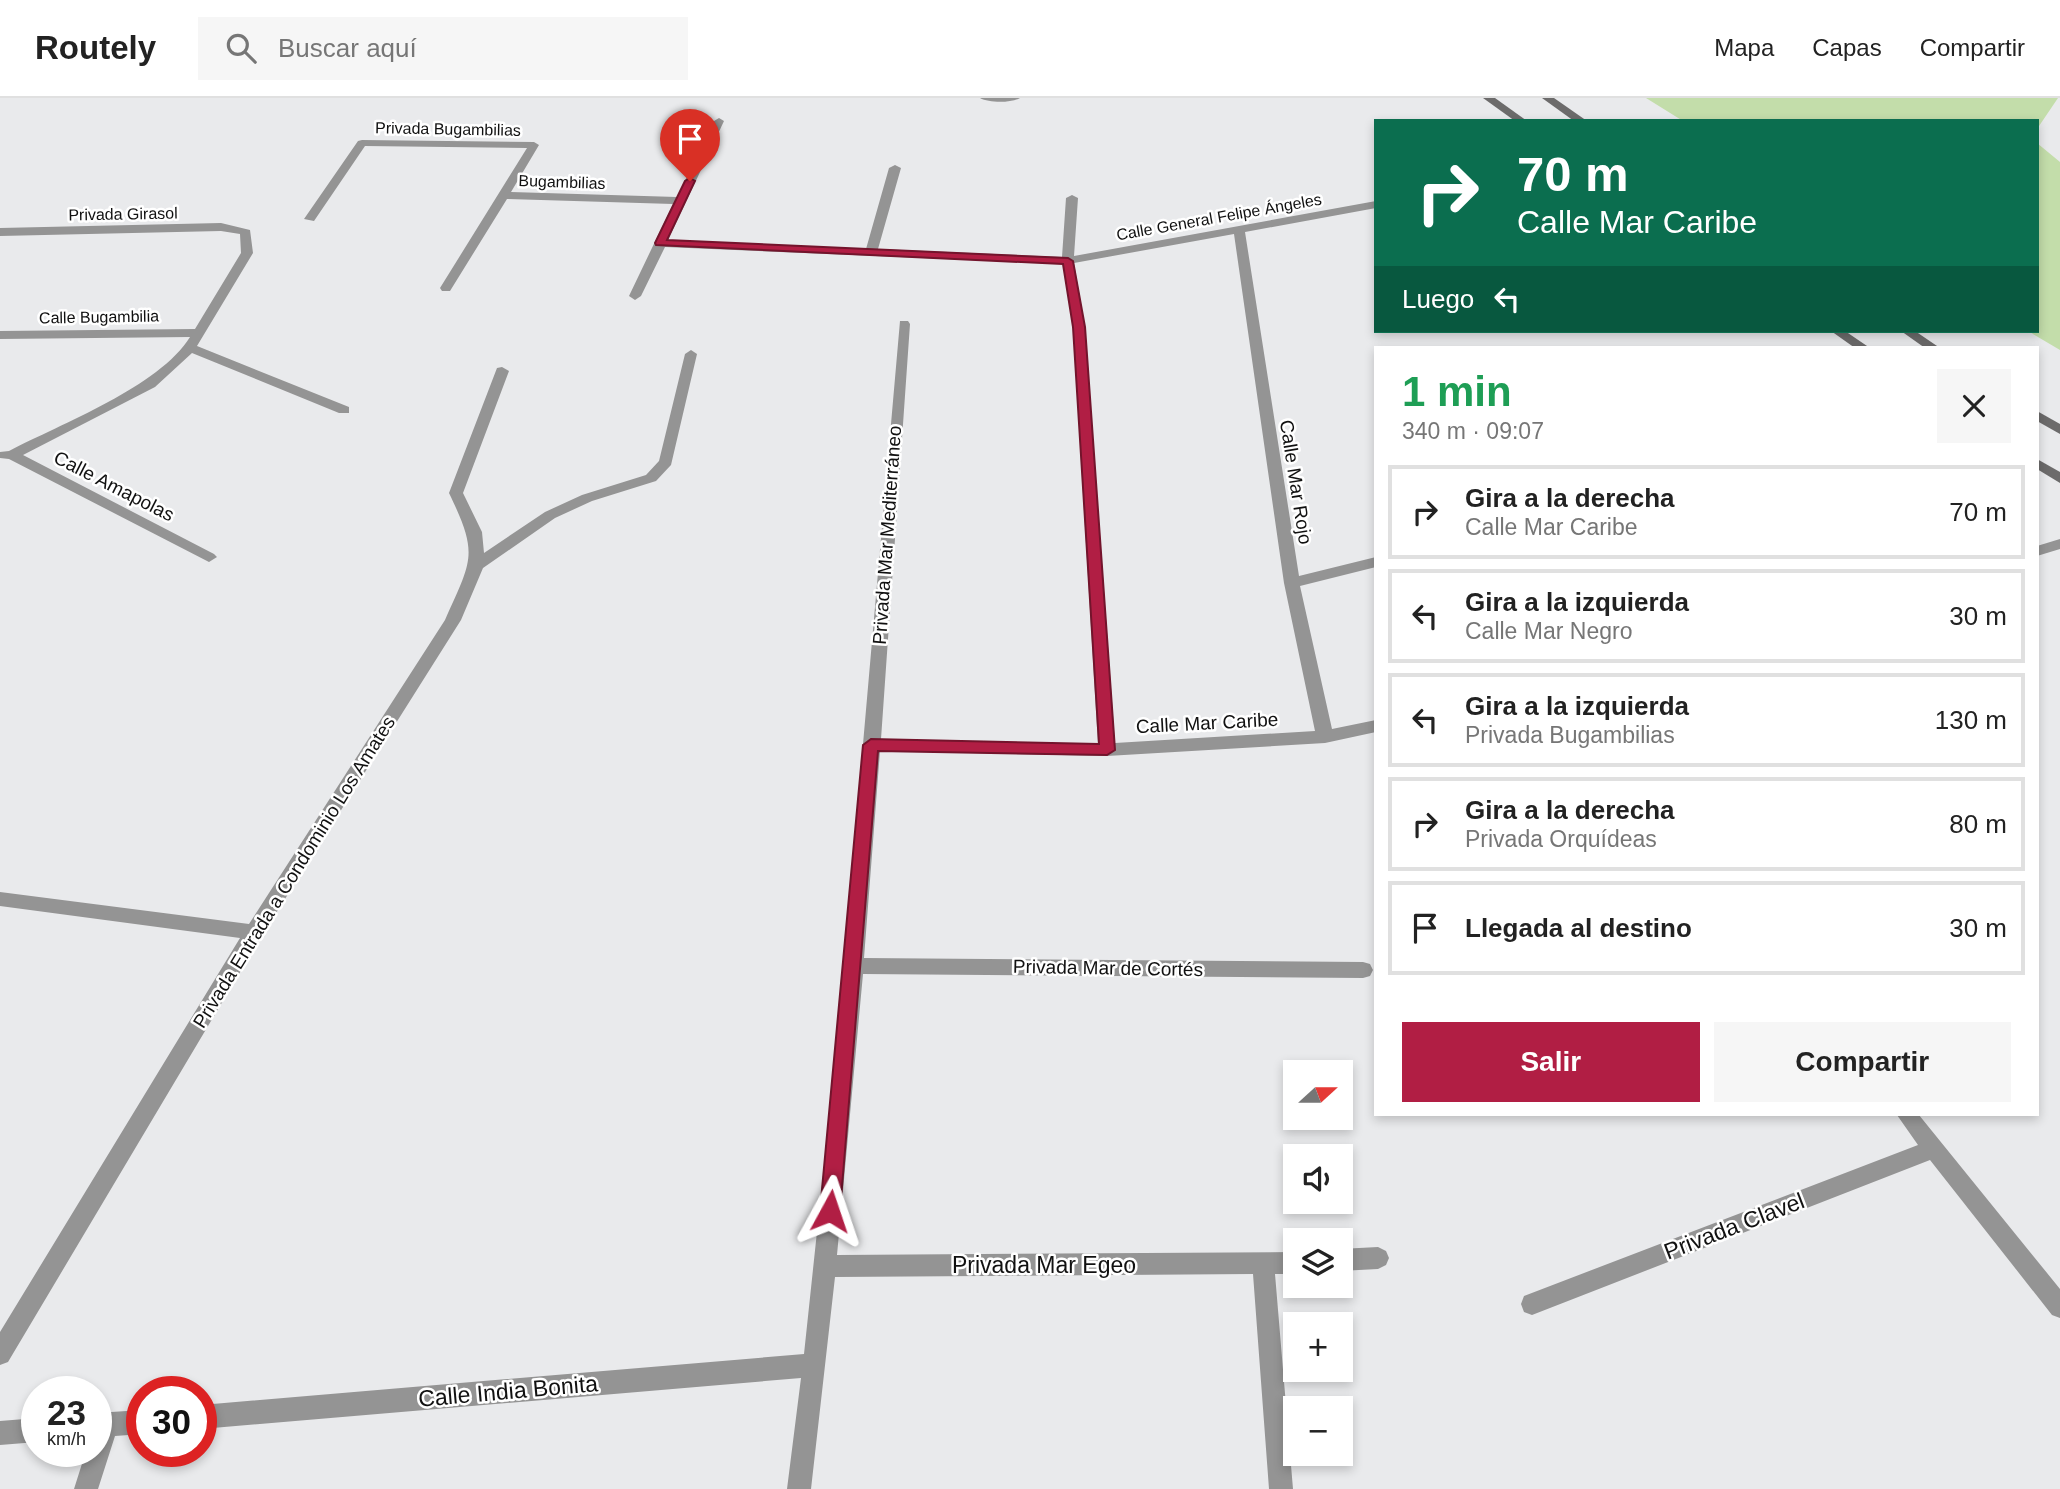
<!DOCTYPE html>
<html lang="es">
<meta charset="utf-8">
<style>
body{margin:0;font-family:Arial,sans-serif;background:#f6f6f6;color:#222;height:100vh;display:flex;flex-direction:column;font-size:26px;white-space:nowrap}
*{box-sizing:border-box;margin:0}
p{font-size:23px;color:#767676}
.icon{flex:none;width:38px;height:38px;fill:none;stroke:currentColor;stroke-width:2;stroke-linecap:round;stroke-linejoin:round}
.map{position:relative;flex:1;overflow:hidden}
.panel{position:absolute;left:1374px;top:248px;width:665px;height:770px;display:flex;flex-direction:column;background:#fff;border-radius:0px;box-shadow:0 4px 10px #0003}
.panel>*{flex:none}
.top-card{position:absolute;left:1374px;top:21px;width:665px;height:214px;border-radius:0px;box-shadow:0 4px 10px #0003;background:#0b6e4f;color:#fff;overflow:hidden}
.needle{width:46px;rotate:69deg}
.fabs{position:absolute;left:1283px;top:962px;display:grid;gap:14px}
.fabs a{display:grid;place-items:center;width:70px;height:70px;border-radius:0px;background:#fff;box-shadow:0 4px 10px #0003;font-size:35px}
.speed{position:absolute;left:21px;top:1278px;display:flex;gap:14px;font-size:35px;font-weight:700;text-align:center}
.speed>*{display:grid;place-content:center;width:91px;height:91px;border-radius:50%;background:#fff;box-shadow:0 4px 10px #0003;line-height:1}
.speed small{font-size:18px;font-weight:400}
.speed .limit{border:10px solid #d22;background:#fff;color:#111}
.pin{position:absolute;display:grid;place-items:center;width:60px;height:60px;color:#fff;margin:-72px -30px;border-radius:50% 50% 50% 0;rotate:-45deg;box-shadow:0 0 7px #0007}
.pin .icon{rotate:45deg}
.me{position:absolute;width:77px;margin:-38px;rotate:5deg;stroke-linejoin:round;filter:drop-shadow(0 0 5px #0008)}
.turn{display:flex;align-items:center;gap:24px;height:147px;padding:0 28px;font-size:32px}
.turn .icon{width:91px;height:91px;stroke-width:2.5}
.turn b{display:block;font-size:49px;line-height:60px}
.then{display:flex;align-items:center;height:66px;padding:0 28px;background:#0003;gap:14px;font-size:26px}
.round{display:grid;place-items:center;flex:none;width:74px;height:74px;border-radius:0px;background:#f6f6f6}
.headline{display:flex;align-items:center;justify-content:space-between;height:119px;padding:0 28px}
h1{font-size:42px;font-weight:700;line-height:52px;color:#1e9e55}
.primary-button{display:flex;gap:14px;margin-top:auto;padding:14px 28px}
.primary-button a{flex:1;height:80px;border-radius:0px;background:#b11e44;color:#fff;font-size:28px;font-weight:700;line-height:80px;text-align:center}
.primary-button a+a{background:#f6f6f6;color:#222}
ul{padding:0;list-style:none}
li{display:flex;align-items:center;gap:21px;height:94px;margin:0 14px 10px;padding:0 14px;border:4px solid #e0e0e0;border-radius:0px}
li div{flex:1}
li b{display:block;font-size:26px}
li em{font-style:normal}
header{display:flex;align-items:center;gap:42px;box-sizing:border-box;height:98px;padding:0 35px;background:#fff;border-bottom:2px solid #e0e0e0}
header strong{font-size:33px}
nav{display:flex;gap:38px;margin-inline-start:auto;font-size:24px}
.search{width:490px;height:63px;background:#f6f6f6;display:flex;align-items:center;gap:18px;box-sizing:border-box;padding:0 24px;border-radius:0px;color:#767676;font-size:26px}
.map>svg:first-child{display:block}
.green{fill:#c3ddaa}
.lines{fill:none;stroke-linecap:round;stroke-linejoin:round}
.lane{fill:#949494;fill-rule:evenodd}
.street{fill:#949494;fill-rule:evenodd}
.secondary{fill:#6c6b6b;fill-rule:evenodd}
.route{fill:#b11e44;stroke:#73142c;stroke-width:2}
.labels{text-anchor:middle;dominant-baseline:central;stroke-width:5;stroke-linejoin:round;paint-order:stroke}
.far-street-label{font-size:16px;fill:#111;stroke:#fff}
.street-label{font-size:19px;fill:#111;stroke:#fff}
.near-street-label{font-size:23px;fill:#111;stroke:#fff}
</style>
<header>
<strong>Routely</strong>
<div class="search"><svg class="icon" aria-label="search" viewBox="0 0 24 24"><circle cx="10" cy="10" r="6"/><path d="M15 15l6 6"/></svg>Buscar aquí</div>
<nav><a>Mapa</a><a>Capas</a><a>Compartir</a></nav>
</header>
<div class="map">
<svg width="2060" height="1391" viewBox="0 0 2060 1391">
<rect width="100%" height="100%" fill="#e9eaec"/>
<g class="green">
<path d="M 1646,0 L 2058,0 L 2037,31 L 2037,23 L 1683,23 Z"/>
<path d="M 2037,45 L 2060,64 L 2060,252 L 2028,233 L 2037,233 Z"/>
</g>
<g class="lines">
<path class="lane" d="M 980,0 L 1020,0 C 1011,5 989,5 980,0 Z"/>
<g class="street">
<path d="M 719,20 L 724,23 L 668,142 L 866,151 L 889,70 L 895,67 L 901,70 L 878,151 L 1062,159 L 1066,100 L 1072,97 L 1078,100 L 1074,158 L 1376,103 L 1376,110 L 1245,134 L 1299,478 L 1376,459 L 1376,469 L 1300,488 L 1332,631 L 1376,622 L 1376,634 L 1325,645 L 1107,658 L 880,653 L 864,860 L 1363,864 L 1370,866 L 1373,872 L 1370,878 L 1363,880 L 863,876 L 837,1157 L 1295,1154 L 1295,1176 L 1275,1176 L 1293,1391 L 1269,1391 L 1253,1176 L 835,1179 L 811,1391 L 787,1391 L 801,1280 L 201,1331 L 201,1307 L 804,1256 L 836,955 L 900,223 L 908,223 L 910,226 L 881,641 L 1098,646 L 1073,229 L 1063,166 L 665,149 L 641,198 L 635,202 L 629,198 L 673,106 L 507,101 L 450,193 L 442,193 L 440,190 L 527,50 L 365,48 L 314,123 L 304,121 L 358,43 L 362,42 L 534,44 L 539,47 L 511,94 L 677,99 L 714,23 ZM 1234,136 L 1284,485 L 1315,633 L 1115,645 L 1085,229 L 1074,165 Z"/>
<path d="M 221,125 L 250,132 L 253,155 L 197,248 L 349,309 L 349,315 L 339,315 L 192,255 L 155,289 L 23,357 L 214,456 L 217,459 L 209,464 L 9,361 L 0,360 L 0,354 L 9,353 C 61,326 160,288 190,239 L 0,241 L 0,233 L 195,231 L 241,155 L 240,136 L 221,133 L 0,138 L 0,130 Z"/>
<path d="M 691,252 L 697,256 L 671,367 L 656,383 L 592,403 L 555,420 L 483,470 L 461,522 L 261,839 L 8,1264 L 0,1267 L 0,1234 L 240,840 L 0,808 L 0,794 L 249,826 L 445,522 C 472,461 479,457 449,395 L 497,270 L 502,269 L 509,273 L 463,395 L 482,434 L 484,455 L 545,414 L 582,397 L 646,377 L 659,363 L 685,256 Z"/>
<path d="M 2060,441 L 2060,451 L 2037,458 L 2037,448 Z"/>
<path d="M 1897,1017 L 1919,1017 L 2060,1191 L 2060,1220 L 2052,1217 L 1930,1062 L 1532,1217 L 1524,1214 L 1521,1206 L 1524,1198 L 1918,1047 Z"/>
<path d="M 1378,1149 L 1386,1153 L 1389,1160 L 1386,1167 L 1378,1171 L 1340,1173 L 1340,1151 Z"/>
<path d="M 142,1312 L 142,1336 L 115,1338 L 98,1391 L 74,1391 L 86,1353 L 96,1353 L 96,1315 Z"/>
<path d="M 37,1320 L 37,1344 L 0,1347 L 0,1323 Z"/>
</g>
<g class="secondary">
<path d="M 1483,0 L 1495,0 L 1527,23 L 1515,23 Z"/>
<path d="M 1542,0 L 1554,0 L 1587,23 L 1574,23 Z"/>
<path d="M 1831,233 L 1845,233 L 1870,250 L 1855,250 Z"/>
<path d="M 1901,233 L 1915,233 L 1940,250 L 1925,250 Z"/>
<path d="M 2037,313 L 2060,326 L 2060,336 L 2037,323 Z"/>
<path d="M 2037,361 L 2060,374 L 2060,385 L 2037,371 Z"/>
</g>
</g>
<path class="route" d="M 690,80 L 695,83 L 667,142 L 1068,160 L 1073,163 L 1085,229 L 1115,652 L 1107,657 L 878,653 L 840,1113 L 837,1120 L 830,1123 L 823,1120 L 820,1113 L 863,647 L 871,641 L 1099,646 L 1073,229 L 1063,166 L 656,147 L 655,145 L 685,83 Z"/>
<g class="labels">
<g class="far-street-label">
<text transform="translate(448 31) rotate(1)">Privada Bugambilias</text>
<text transform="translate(562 84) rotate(2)">Bugambilias</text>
<text transform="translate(123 116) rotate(-1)">Privada Girasol</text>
<text transform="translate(1219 119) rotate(-10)">Calle General Felipe Ángeles</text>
<text transform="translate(99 219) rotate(-1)">Calle Bugambilia</text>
</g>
<g class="street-label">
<text transform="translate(1296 384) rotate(81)">Calle Mar Rojo</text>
<text transform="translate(114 388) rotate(27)">Calle Amapolas</text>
<text transform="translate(887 437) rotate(-86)">Privada Mar Mediterráneo</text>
<text transform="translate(1207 625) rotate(-3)">Calle Mar Caribe</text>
<text transform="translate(294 774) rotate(-58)">Privada Entrada a Condominio Los Amates</text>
<text transform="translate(1108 870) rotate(1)">Privada Mar de Cortés</text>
</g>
<g class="near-street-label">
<text transform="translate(1734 1128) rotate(-21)">Privada Clavel</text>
<text x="1044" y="1167">Privada Mar Egeo</text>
<text transform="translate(508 1293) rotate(-5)">Calle India Bonita</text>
</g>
</g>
</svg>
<div class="fabs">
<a><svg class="needle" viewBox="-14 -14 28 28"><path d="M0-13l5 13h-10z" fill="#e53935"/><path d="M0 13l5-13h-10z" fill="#767676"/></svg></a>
<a><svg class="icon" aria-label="sound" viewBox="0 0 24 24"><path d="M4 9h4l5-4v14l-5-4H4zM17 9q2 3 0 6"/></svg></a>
<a><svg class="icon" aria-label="layers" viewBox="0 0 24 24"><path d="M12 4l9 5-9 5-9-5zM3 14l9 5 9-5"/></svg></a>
<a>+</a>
<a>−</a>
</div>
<div class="speed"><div>23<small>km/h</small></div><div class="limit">30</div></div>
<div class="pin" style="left:690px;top:83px;background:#d93025"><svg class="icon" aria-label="arrive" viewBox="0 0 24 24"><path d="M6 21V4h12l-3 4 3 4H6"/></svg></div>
<svg class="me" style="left:830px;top:1113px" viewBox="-20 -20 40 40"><path d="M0-17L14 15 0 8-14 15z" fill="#b11e44" stroke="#fff" stroke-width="4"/></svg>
<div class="top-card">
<div class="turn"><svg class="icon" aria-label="right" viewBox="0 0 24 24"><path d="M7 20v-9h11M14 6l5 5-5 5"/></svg><div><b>70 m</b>Calle Mar Caribe</div></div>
<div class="then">Luego<svg class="icon" aria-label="left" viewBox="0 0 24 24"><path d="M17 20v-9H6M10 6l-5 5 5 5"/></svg></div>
</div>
<section class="panel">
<div class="headline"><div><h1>1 min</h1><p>340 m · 09:07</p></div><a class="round"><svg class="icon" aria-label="close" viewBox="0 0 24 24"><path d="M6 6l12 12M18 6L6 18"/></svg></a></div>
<ul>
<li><svg class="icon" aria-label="right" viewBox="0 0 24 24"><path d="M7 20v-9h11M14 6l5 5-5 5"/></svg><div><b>Gira a la derecha</b><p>Calle Mar Caribe</p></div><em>70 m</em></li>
<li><svg class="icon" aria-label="left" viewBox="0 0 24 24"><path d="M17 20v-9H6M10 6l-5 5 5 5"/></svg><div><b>Gira a la izquierda</b><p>Calle Mar Negro</p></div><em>30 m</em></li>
<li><svg class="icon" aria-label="left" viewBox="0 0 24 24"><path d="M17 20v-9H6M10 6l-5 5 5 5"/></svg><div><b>Gira a la izquierda</b><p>Privada Bugambilias</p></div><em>130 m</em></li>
<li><svg class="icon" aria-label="right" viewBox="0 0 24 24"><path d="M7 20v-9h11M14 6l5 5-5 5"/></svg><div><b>Gira a la derecha</b><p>Privada Orquídeas</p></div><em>80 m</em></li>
<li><svg class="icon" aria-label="arrive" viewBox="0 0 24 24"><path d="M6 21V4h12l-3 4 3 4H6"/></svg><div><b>Llegada al destino</b></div><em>30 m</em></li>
</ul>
<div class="primary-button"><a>Salir</a><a>Compartir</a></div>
</section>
</div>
